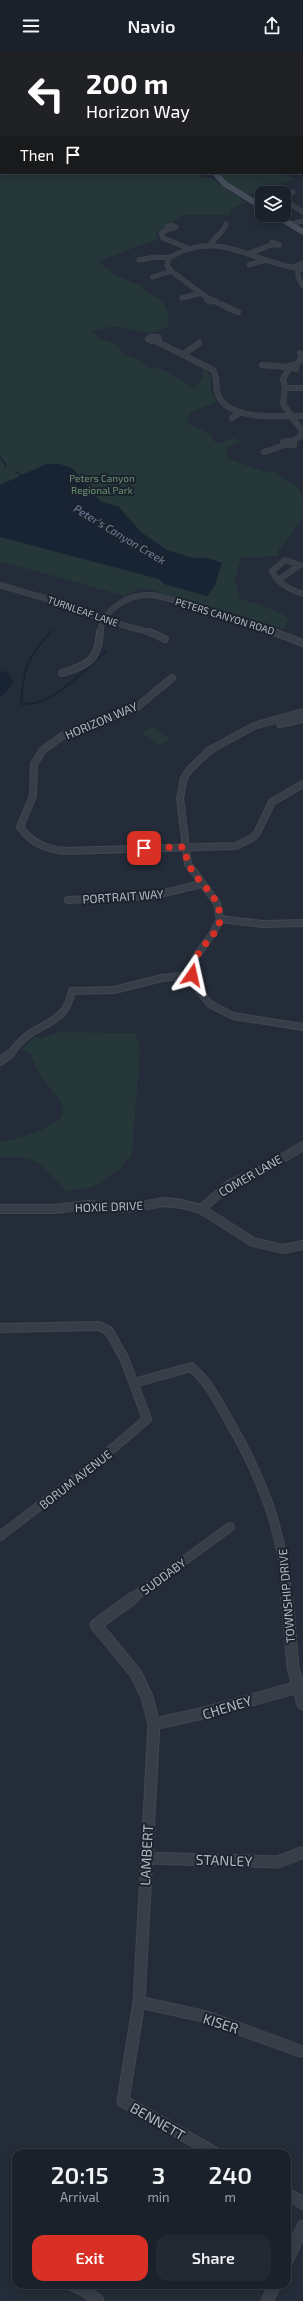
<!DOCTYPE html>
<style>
body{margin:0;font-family:"Exo 2",sans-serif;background:#232932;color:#f1f3f6;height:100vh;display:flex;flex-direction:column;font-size:15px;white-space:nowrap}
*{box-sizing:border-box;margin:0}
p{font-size:13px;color:#9fa3a8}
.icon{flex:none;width:22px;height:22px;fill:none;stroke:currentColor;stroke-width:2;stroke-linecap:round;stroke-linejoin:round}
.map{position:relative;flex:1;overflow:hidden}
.side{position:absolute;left:12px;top:2097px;width:279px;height:140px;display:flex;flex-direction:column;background:#1a212a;border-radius:12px;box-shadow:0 2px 10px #0003,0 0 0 1px #383e47}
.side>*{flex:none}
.guide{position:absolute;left:0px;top:0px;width:303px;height:122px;box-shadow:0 2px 10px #0003,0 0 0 1px #383e47;background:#202124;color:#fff;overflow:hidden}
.fabs{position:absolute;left:255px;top:134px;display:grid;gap:8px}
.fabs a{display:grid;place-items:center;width:36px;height:36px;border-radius:8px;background:#1a212a;box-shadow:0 2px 10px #0003,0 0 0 1px #383e47;font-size:20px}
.pin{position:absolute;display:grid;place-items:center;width:34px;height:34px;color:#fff;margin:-17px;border-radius:8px;box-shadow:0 2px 6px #0006}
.me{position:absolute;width:44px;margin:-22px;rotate:11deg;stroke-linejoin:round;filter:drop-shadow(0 0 3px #0008)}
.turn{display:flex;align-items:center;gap:14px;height:84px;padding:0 20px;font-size:18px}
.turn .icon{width:52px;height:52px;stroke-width:2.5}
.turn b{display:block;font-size:28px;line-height:34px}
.then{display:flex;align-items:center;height:38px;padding:0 20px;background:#0003;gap:8px;font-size:15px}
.eta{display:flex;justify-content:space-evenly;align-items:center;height:68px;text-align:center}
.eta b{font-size:24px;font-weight:600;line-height:28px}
.button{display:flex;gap:8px;margin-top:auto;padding:8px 20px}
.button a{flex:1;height:46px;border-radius:12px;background:#d93025;color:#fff;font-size:16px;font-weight:600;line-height:46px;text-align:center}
.button a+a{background:#232932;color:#f1f3f6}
header{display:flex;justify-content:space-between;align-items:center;height:52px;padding:0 20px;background:#1a212a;font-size:18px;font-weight:600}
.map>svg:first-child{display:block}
.green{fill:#253739}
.water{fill:#182434}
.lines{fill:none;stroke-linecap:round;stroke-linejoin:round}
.stream-far1{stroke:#182434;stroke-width:1.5}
.stream{stroke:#182434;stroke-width:2}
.street-far4-casing{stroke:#404751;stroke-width:5}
.street-far3-casing{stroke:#404751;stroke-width:6}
.street-far2-casing{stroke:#404751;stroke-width:8}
.street-far1-casing{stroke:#404751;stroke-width:10}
.street-casing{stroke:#404751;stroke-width:13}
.secondary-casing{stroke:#404751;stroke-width:6}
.primary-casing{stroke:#404751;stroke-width:2}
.highway-casing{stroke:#424953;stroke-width:2}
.street-far4{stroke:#373e48;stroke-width:4}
.street-far3{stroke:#373e48;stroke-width:5}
.street-far2{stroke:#373e48;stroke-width:6}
.street-far1{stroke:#373e48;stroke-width:8}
.street{stroke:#373e48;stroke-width:11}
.secondary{stroke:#454d5b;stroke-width:5.5}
.primary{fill:#555d68;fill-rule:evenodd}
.highway{fill:#6d6455;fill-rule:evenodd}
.route{stroke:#d93025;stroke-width:7;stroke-dasharray:0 12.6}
.labels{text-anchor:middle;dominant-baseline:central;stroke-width:4;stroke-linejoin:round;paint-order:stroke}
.far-park-label{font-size:10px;fill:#6b9374;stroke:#1c232d}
.far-street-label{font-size:10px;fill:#b2b9c4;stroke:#1c232d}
.far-water-label{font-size:11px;font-style:italic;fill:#6e84a0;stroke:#1c232d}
.street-label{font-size:12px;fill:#b2b9c4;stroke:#1c232d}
.near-street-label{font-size:14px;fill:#b2b9c4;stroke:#1c232d}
</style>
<header><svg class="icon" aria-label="menu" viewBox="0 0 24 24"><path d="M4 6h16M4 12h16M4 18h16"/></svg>Navio<svg class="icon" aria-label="share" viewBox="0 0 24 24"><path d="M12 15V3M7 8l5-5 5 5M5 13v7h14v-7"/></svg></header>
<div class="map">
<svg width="303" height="2249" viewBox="0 0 303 2249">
<rect width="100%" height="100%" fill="#232c38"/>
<g class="green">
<path d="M 0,0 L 100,1 L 1,1 L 1,121 L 200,122 L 202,126 L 211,126 L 246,151 L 233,156 L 229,163 L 184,163 L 157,179 L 156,183 L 158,187 L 98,209 L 117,224 L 140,233 L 151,243 L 163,249 L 168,260 L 168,275 L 150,282 L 115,274 L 91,279 L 101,287 L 118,293 L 123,302 L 142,309 L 147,315 L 162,317 L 194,336 C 202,329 204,326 203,315 L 212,326 L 210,337 L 217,350 L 191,360 L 187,366 L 189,372 L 208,381 L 217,392 L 234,386 L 241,390 L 227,395 L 228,407 L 266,420 L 273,419 C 300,438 303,429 303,466 L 278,499 L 278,504 L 241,506 L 235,526 L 240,547 L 259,552 L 280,561 L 289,567 L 284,577 L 148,537 L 140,536 L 125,544 L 0,509 Z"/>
<path d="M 191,0 L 303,0 L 303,48 L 302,1 Z"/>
<path d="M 220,121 L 279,121 L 296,127 L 273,134 L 276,136 L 247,143 L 226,129 Z"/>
<path d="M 152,675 L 171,687 L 160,693 L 141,681 Z"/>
<path d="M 58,980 L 135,981 L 140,997 L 132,1102 L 119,1118 L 99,1131 L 89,1136 L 66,1139 C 41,1113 39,1102 0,1106 L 0,1089 C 16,1090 53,1075 63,1063 L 62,1051 L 39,1022 L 30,1001 L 22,997 L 35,985 L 41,987 Z"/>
</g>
<g class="water">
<path d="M 46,412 L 60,412 L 72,416 L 101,450 L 118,454 L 142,481 L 167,498 L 193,506 L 207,506 L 222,511 L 215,533 L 207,544 L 164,532 L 159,527 L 0,485 L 0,433 Z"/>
<path d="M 0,619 L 7,620 L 13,628 C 12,635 6,641 0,645 Z"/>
</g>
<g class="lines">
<g class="stream-far1">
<path d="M 0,405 L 6,414"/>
<path d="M 16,420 L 23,424"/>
<path d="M 50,581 L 51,579"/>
</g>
<path class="stream" d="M 50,580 C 26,610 24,613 21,652 C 56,654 80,619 106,600"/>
<g class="street-far4-casing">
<g id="street-far4">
<path d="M 284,143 L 293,140"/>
<path d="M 284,148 L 303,160"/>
<path d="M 291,172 L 303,169"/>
<path d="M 171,173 L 176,175 L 172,177 L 167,175 Z"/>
<path d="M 168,177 L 161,181 L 163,186 L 188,196"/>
<path d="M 272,190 L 279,193 L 271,193 Z"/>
<path d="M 210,194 C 213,185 224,181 226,172"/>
<path d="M 250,201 L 271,193"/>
<path d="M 139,208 L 155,205 L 169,206"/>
<path d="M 249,213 L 265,208"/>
<path d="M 293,215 L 303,211"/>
<path d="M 298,217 L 298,225 L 302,233"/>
<path d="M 153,225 L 171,219"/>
<path d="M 182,246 L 201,241"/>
<path d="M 209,247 L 216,249 L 210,250 L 207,248 Z"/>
<path d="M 209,247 L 171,219 L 167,213 L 169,206 C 221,175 252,212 303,217"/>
<path d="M 216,250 L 225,254"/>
</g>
</g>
<g class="street-far3-casing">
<g id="street-far3">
<path d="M 222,253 L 238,260"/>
<path d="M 151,285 L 158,285 L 159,287 L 152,289 L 148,287 Z"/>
<path d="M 156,289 L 213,318 C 219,327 214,336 219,345 C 231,369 281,364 303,364"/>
<path d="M 184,302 L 199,291"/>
<path d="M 262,313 L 287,315"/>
<path d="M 292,313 L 296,314 L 296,317 L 287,315 Z"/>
<path d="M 295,313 L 302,307 L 300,301"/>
<path d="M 289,317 L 283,327 L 285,336 L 283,352 L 302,379 L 301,384 L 292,389"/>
<path d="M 285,336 L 303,336"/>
<path d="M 232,366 L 241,360"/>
<path d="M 288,389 L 294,390 L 294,393 L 283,393 L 283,390 Z"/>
<path d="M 264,400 L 285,393"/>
<path d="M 278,528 L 300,513 L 285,508 L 272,519 C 277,532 291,538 303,542"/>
<path d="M 0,533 L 71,554 L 104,568 L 152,581"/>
<path d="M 100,581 C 102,558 127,543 148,543 C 162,543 174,549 187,552 C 217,561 248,570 277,581"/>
</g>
</g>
<g class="street-far2-casing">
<g id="street-far2">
<path d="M 150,580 L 165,587"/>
<path d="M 274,580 L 303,591"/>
<path d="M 62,621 C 88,613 98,609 100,580"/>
<path d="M 172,626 L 137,655 L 65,682 L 43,698 L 34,712 L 33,744 L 20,775 C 32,791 45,797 65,799 L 236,794 L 252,786 L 257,781 L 272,750 L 303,732"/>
<path d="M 303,660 L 254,674 L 210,698 L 189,718 L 184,726 L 180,746 L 188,812 L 217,851 L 220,867 L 213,881 L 194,907 L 192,923 L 196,935 L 210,952 L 233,964 L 303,975"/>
<path d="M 280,672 L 303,667"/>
<path d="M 68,848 L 152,844 L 201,832"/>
<path d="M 220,867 L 263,872 L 303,871"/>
<path d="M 9,1003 C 15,996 21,988 28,983 C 50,968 66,968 72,939 L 114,938 L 162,926 L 192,923"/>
</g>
</g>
<g class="street-far1-casing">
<g id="street-far1">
<path d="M 0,1009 L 10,1002"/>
<path d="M 0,1157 L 54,1157 L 87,1153 L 127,1156 L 165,1150 L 182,1152 L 201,1157 L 253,1190 L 283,1197 L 303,1193"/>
<path d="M 201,1157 L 230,1132 L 260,1119 L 303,1094"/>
<path d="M 0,1276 L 99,1274 L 109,1279 L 124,1306 L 147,1367 L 97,1410 L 0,1484"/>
<path d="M 134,1331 L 191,1315 C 208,1329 217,1348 228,1367 C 261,1424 284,1480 287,1547"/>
<path d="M 131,1547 L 230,1475"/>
</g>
</g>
<g class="street-casing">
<g id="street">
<path d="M 133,1546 L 96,1573 L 136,1622 L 147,1645 L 154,1672 L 139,1950 L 123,2049 L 215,2101"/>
<path d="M 287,1546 L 293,1615 L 303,1652"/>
<path d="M 154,1672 L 208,1660 L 298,1635"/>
<path d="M 146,1806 L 278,1810 L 301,1801"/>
<path d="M 139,1950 L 207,1965 L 300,1999"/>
<path d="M 287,2142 L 303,2151"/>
<path d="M 287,2209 L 303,2174"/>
<path d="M 73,2233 L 86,2239 L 98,2249"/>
<path d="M 267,2249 L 275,2233"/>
</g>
</g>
<g class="secondary-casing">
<g id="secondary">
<path d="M 215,121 L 225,132 L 262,155"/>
<path d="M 275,163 L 303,180"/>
</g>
</g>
<g class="primary-casing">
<g id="primary">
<path d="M 113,0 L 119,0 L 120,1 L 114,1 Z"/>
<rect x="302" y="100" width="1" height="5"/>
</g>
</g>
<g class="highway-casing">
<g id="highway">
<rect x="161" y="0" width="8" height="1"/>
<rect x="184" y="0" width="8" height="1"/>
<rect x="302" y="61" width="1" height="4"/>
</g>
</g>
<use href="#street-far4" class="street-far4"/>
<use href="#street-far3" class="street-far3"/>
<use href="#street-far2" class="street-far2"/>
<use href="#street-far1" class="street-far1"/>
<use href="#street" class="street"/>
<use href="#secondary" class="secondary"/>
<use href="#primary" class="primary"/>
<use href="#highway" class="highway"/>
</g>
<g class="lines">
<path class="route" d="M 144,796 L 184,795 C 186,801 186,808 189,813 C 198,832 220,843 220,866 C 220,885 192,895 192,923"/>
</g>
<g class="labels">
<g class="far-park-label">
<text x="102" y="426">Peters Canyon<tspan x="102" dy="12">Regional Park</tspan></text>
</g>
<g class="far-street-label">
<text transform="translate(83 559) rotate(19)">TURNLEAF LANE</text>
<text transform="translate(225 564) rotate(17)">PETERS CANYON ROAD</text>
</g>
<g class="far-water-label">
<text transform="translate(120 482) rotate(31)">Peter's Canyon Creek</text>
</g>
<g class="street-label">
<text transform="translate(101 668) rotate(-23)">HORIZON WAY</text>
<text transform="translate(123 844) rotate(-4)">PORTRAIT WAY</text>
<text transform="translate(250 1123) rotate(-30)">COMER LANE</text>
<text transform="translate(109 1154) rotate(-2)">HOXIE DRIVE</text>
<text transform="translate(75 1427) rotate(-38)">BORUM AVENUE</text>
<text transform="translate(163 1524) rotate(-36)">SUDDABY</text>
<text transform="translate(286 1544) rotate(-95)">TOWNSHIP DRIVE</text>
</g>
<g class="near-street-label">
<text transform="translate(227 1655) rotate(-17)">CHENEY</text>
<text transform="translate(146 1803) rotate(-87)">LAMBERT</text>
<text transform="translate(224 1808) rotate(2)">STANLEY</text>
<text transform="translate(221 1971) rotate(18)">KISER</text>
<text transform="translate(158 2069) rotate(30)">BENNETT</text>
</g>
</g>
</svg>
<div class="fabs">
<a><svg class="icon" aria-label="layers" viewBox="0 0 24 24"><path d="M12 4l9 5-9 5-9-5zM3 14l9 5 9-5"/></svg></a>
</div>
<div class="pin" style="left:144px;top:796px;background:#d93025"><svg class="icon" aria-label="arrive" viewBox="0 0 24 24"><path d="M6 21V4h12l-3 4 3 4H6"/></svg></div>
<svg class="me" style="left:192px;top:923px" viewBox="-20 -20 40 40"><path d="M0-17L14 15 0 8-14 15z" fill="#d93025" stroke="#fff" stroke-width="4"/></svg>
<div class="guide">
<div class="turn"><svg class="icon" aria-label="left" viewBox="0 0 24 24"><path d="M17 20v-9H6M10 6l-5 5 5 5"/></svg><div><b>200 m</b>Horizon Way</div></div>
<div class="then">Then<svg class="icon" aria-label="arrive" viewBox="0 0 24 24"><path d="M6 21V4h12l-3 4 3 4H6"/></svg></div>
</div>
<section class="side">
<div class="eta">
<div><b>20:15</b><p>Arrival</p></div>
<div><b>3</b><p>min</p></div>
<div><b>240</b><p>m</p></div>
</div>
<div class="button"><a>Exit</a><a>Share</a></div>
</section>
</div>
